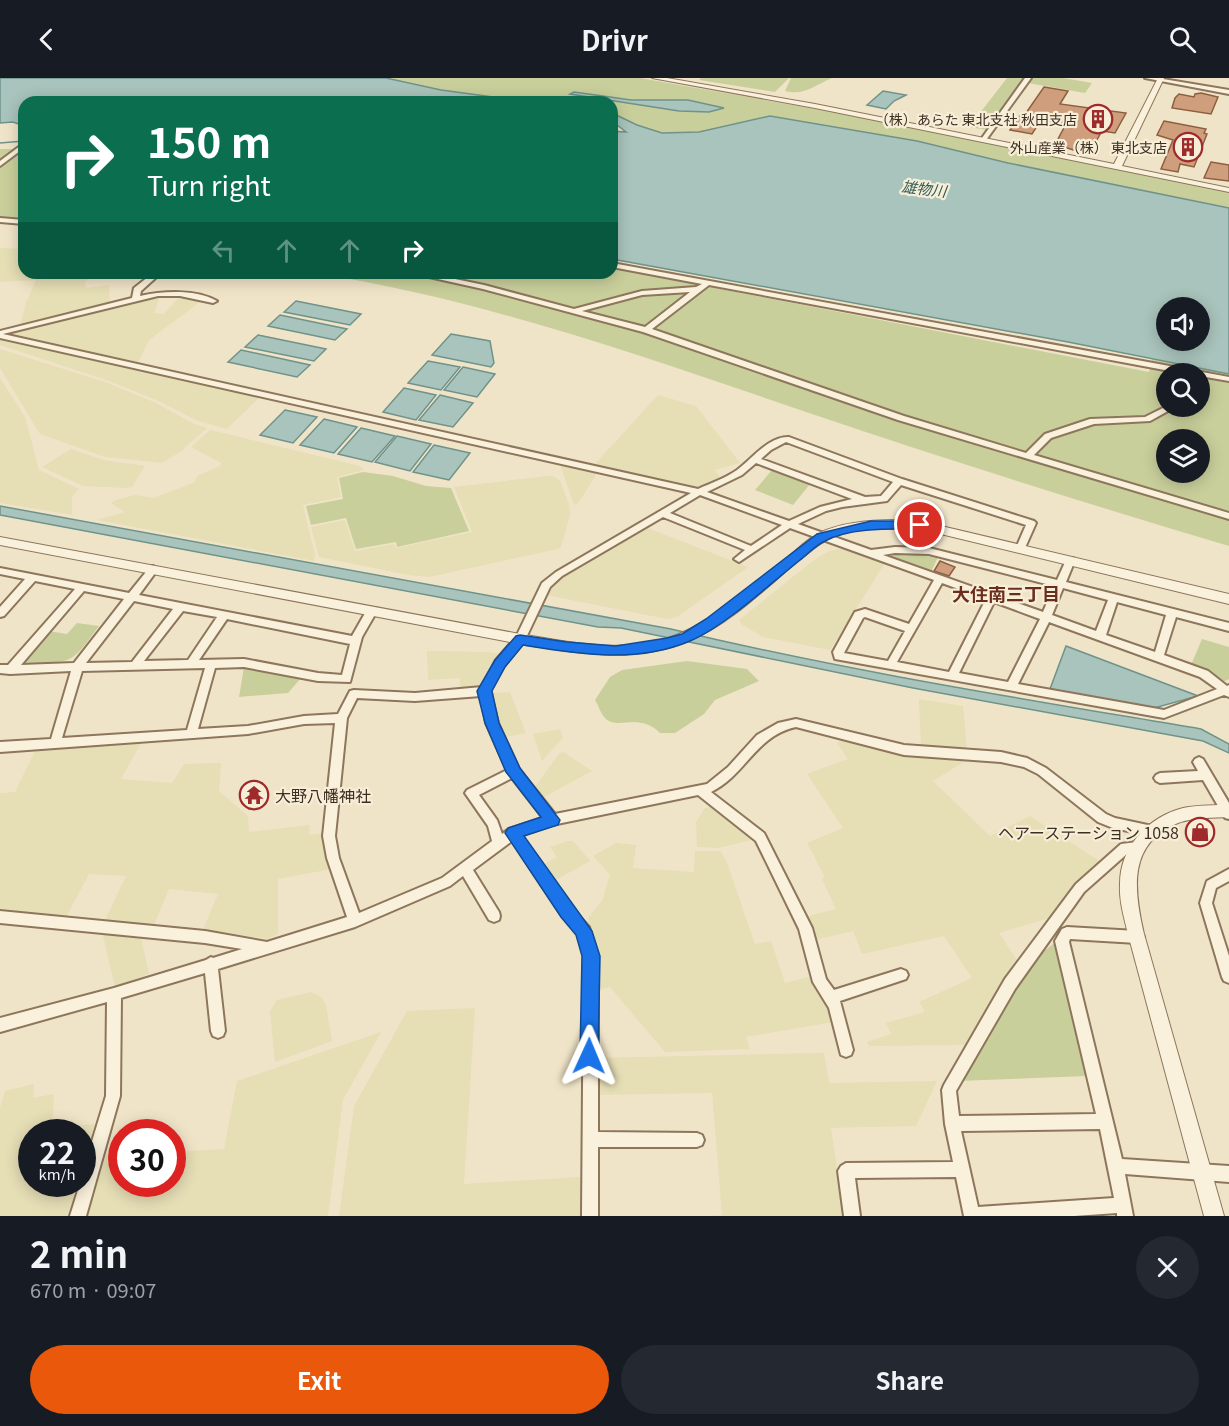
<!DOCTYPE html>
<meta charset="utf-8">
<style>
body{margin:0;font-family:Georgia,"Noto Sans JP",serif;background:#242831;color:#f1f3f6;height:100vh;display:flex;flex-direction:column;font-size:22px;white-space:nowrap}
*{box-sizing:border-box;margin:0}
p{font-size:20px;color:#9ea1a6}
.icon{flex:none;width:33px;height:33px;fill:none;stroke:currentColor;stroke-width:2;stroke-linecap:round;stroke-linejoin:round}
.map{position:relative;height:1138px;overflow:hidden}
.sheet{display:flex;flex-direction:column;background:#171b24;flex:1}
.sheet>*{flex:none}
.hud{position:absolute;left:18px;top:18px;width:600px;height:183px;border-radius:18px;box-shadow:0 3px 15px #0003;background:#0b6e4f;color:#fff;overflow:hidden}
.fabs{position:absolute;left:1156px;top:219px;display:grid;gap:12px}
.fabs a{display:grid;place-items:center;width:54px;height:54px;border-radius:50%;background:#171b24;box-shadow:0 3px 15px #0003;font-size:30px}
.speed{position:absolute;left:18px;top:1041px;display:flex;gap:12px;font-size:30px;font-weight:700;text-align:center}
.speed>*{display:grid;place-content:center;width:78px;height:78px;border-radius:50%;background:#171b24;box-shadow:0 3px 15px #0003;line-height:1}
.speed small{font-size:15px;font-weight:400}
.speed .limit{border:9px solid #d22;background:#fff;color:#111}
.pin{position:absolute;display:grid;place-items:center;width:51px;height:51px;color:#fff;margin:-26px;border:3px solid #fff;border-radius:50%;box-shadow:0 2px 6px #0007}
.me{position:absolute;width:66px;margin:-33px;rotate:1deg;stroke-linejoin:round;filter:drop-shadow(0 0 4px #0008)}
.turn{display:flex;align-items:center;gap:21px;height:126px;padding:0 30px;font-size:27px}
.turn .icon{width:78px;height:78px;stroke-width:2.5}
.turn b{display:block;font-size:42px;line-height:51px}
.lanes{display:flex;align-items:center;height:57px;padding:0 30px;background:#0003;justify-content:center;gap:30px;direction:ltr}
.lanes .off{opacity:.35}
.round{display:grid;place-items:center;flex:none;width:63px;height:63px;border-radius:32px;background:#242831}
.summary{display:flex;align-items:center;justify-content:space-between;height:102px;padding:0 30px}
h1{font-size:36px;font-weight:700;line-height:45px}
.cta{display:flex;gap:12px;margin-top:auto;padding:12px 30px}
.cta a{flex:1;height:69px;border-radius:36px;background:#ea580c;color:#fff;font-size:24px;font-weight:700;line-height:69px;text-align:center}
.cta a+a{background:#242831;color:#f1f3f6}
header{display:flex;justify-content:space-between;align-items:center;height:78px;padding:0 30px;background:#171b24;font-size:27px;font-weight:700}
.map>svg:first-child{display:block}
.farmland{fill:#e6deb5}
.green{fill:#c9cf9b;fill-rule:evenodd}
.water{fill:#a9c4bc;stroke:#6f938a;stroke-width:1.5;fill-rule:evenodd}
.lines{fill:none;stroke-linecap:round;stroke-linejoin:round}
.stream{stroke:#6f938a;stroke-width:1.5}
.building{fill:#cf9f7d;stroke:#8d5f41;stroke-width:1.5}
.minor-casing{stroke:#8d765c;stroke-width:4}
.tertiary-casing{stroke:#8d765c;stroke-width:2}
.minor{fill:#faf1dc;fill-rule:evenodd}
.tertiary{fill:#faf1dc;fill-rule:evenodd}
.route{fill:#1a73e8;stroke:#114b97;stroke-width:1.5}
.labels{text-anchor:middle;dominant-baseline:central;stroke-width:4.5;stroke-linejoin:round;paint-order:stroke}
.far-poi-label{font-size:14px;fill:#3d2e20;stroke:#f7eed8;text-anchor:end}
.far-water-label{font-size:15px;font-style:italic;fill:#2f5d5a;stroke:#f7eed8}
.poi-label{font-size:16px;fill:#3d2e20;stroke:#f7eed8;text-anchor:start}
.neighbourhood-label{font-size:18px;font-weight:bold;fill:#6b2e1e;stroke:#f7eed8}
</style>
<header><svg class="icon" aria-label="back" viewBox="0 0 24 24"><path d="M15 5l-7 7 7 7"/></svg>Drivr<svg class="icon" aria-label="search" viewBox="0 0 24 24"><circle cx="10" cy="10" r="6"/><path d="M15 15l6 6"/></svg></header>
<div class="map">
<svg width="1229" height="1138" viewBox="0 0 1229 1138">
<rect width="100%" height="100%" fill="#f0e4c8"/>
<g class="farmland">
<path d="M 0,170 L 24,171 L 24,177 L 19,182 L 24,185 L 24,195 L 62,195 L 91,198 L 85,204 L 86,210 L 109,207 L 110,225 L 20,248 L 26,225 L 36,202 L 0,204 Z"/>
<path d="M 160,218 L 154,235 L 164,236 L 179,219 L 200,224 L 149,262 L 138,285 L 5,256 Z"/>
<path d="M 0,260 L 262,317 L 227,351 L 198,343 L 161,324 L 109,303 L 0,267 Z"/>
<path d="M 0,271 L 105,304 L 154,324 L 194,346 L 207,350 L 180,374 L 162,385 L 105,379 L 40,356 L 0,290 Z"/>
<path d="M 0,300 L 25,339 L 39,392 L 79,411 L 72,418 L 72,437 L 0,425 Z"/>
<path d="M 658,317 L 696,328 L 740,385 L 715,392 L 720,400 L 697,410 L 595,386 Z"/>
<path d="M 210,352 L 360,388 L 364,392 L 337,399 L 341,419 L 303,427 L 315,477 L 314,483 L 97,442 L 125,434 L 111,425 L 116,422 L 135,417 L 154,420 L 195,404 L 197,398 L 220,388 L 221,385 L 191,369 Z"/>
<path d="M 71,371 L 104,382 L 145,388 L 132,409 L 123,410 L 83,408 L 42,389 Z"/>
<path d="M 560,386 L 596,394 L 595,399 L 578,425 L 574,427 Z"/>
<path d="M 547,398 L 555,399 L 560,403 L 569,426 L 570,437 L 561,469 L 558,471 L 429,499 L 408,497 L 319,479 L 311,449 L 345,442 L 355,473 L 394,466 L 396,470 L 472,454 L 454,409 Z"/>
<path d="M 645,449 L 748,489 L 677,539 L 667,541 L 546,517 L 551,506 L 558,500 Z"/>
<path d="M 839,471 L 848,471 L 885,485 L 830,572 L 763,559 L 741,546 L 739,542 L 814,482 L 829,473 Z"/>
<path d="M 427,573 L 487,574 L 502,576 L 481,609 L 460,610 L 460,600 L 428,602 Z"/>
<path d="M 510,614 L 526,655 L 505,659 L 497,645 L 490,617 L 492,615 Z"/>
<path d="M 919,621 L 963,628 L 967,674 L 921,669 Z"/>
<path d="M 560,651 L 563,660 L 542,683 L 533,656 Z"/>
<path d="M 842,662 L 905,676 L 967,682 L 933,703 L 990,758 L 1030,738 L 1101,784 L 1056,838 L 999,855 L 1019,885 L 968,967 L 869,968 L 867,964 L 891,956 L 886,945 L 925,934 L 919,924 L 972,900 L 944,858 L 862,876 L 853,853 L 815,862 L 805,839 L 836,831 L 822,801 L 825,799 L 807,765 L 843,750 L 807,696 L 848,681 L 837,665 Z"/>
<path d="M 141,665 L 121,701 L 172,705 L 184,686 L 221,685 L 219,713 L 248,738 L 249,754 L 310,747 L 309,757 L 325,755 L 332,791 L 278,801 L 278,856 L 268,861 L 203,852 L 218,816 L 169,811 L 154,847 L 105,842 L 126,798 L 89,796 L 66,839 L 0,831 L 0,715 L 15,714 L 35,673 Z"/>
<path d="M 563,674 L 592,693 L 542,720 L 534,710 L 559,676 Z"/>
<path d="M 711,729 L 756,761 L 718,770 L 697,769 L 696,744 L 705,730 Z"/>
<path d="M 568,763 L 573,763 L 590,783 L 554,803 L 543,787 L 557,779 L 550,769 Z"/>
<path d="M 616,765 L 636,767 L 633,790 L 694,794 L 695,773 L 720,773 L 726,782 L 755,866 L 771,863 L 785,905 L 809,899 L 819,912 L 833,944 L 746,959 L 750,971 L 665,974 L 610,909 L 596,913 L 597,876 L 588,840 L 602,823 L 610,797 L 593,778 Z"/>
<path d="M 105,854 L 141,859 L 149,896 L 115,909 L 103,858 Z"/>
<path d="M 311,914 L 321,919 L 326,927 L 332,963 L 275,984 L 270,933 L 277,922 Z"/>
<path d="M 475,930 L 464,1106 L 580,1099 L 580,1138 L 339,1138 L 354,1028 L 407,933 Z"/>
<path d="M 381,954 L 343,1022 L 328,1138 L 87,1138 L 106,1076 L 121,1076 L 122,1106 L 172,1106 L 173,1074 L 224,1071 L 237,1003 Z"/>
<path d="M 824,975 L 829,1005 L 937,1003 L 916,1048 L 831,1050 L 844,1138 L 706,1138 L 722,1137 L 712,1015 L 594,1017 L 594,980 Z"/>
<path d="M 34,1006 L 33,1020 L 54,1016 L 52,1050 L 95,1046 L 83,1090 L 82,1054 L 32,1054 L 32,1106 L 78,1106 L 69,1138 L 0,1138 L 0,1030 L 5,1013 Z"/>
</g>
<g class="green">
<path d="M 386,0 L 640,0 L 884,43 L 1229,113 L 1229,130 L 1008,85 L 917,63 L 770,38 L 699,54 L 662,55 L 637,47 L 612,35 L 612,24 L 530,24 L 441,12 Z"/>
<path d="M 701,0 L 789,0 L 775,14 L 699,2 Z"/>
<path d="M 791,0 L 832,0 C 815,7 805,18 785,13 Z"/>
<path d="M 1007,0 L 1024,0 L 987,52 L 969,49 Z"/>
<path d="M 1032,0 L 1063,0 L 1092,5 L 1085,15 L 1028,5 Z"/>
<path d="M 0,71 L 24,71 L 24,141 L 0,139 Z"/>
<path d="M 612,190 L 1149,294 L 1152,281 L 1229,296 L 1229,435 L 902,336 L 649,250 L 486,206 L 431,195 L 612,195 ZM 1167,296 L 1200,296 L 1200,328 L 1167,328 ZM 1167,362 L 1200,362 L 1200,394 L 1167,394 Z"/>
<path d="M 316,195 L 407,195 L 549,228 L 644,253 L 901,342 L 1229,441 L 1229,468 C 1088,426 948,382 809,335 C 648,280 485,222 316,195 Z"/>
<path d="M 772,392 L 810,406 L 793,427 L 755,412 Z"/>
<path d="M 363,394 L 393,398 L 426,408 L 451,410 L 469,453 L 397,469 L 396,464 L 356,471 L 346,440 L 311,447 L 306,428 L 343,421 L 339,400 Z"/>
<path d="M 893,475 L 938,479 L 931,494 L 894,481 Z"/>
<path d="M 77,545 L 99,548 C 70,587 75,583 27,586 L 24,580 L 49,553 L 67,556 Z"/>
<path d="M 1202,561 L 1229,569 L 1229,601 L 1225,603 L 1218,602 L 1191,587 Z"/>
<path d="M 687,583 L 747,591 L 759,603 L 715,622 L 704,636 L 675,655 L 660,655 C 639,634 617,653 605,640 C 601,636 598,627 595,622 L 610,599 L 622,592 Z"/>
<path d="M 244,589 L 301,600 L 288,615 L 239,619 Z"/>
<path d="M 1057,863 L 1087,998 L 958,1003 L 1032,882 Z"/>
</g>
<g class="water">
<path d="M 0,0 L 386,0 L 441,12 L 530,24 L 24,24 L 24,48 L 13,44 L 0,45 Z"/>
<path d="M 883,13 L 906,17 L 894,23 L 886,31 L 867,27 Z"/>
<path d="M 574,14 L 631,22 L 688,22 L 724,30 L 709,34 L 679,33 L 570,16 Z"/>
<path d="M 612,35 L 637,47 L 662,55 L 699,54 L 770,38 L 917,63 L 1008,85 L 1229,130 L 1229,296 L 1068,264 L 612,181 L 612,53 L 626,54 L 612,43 ZM 1167,230 L 1200,230 L 1200,262 L 1167,262 Z"/>
<path d="M 296,223 L 361,236 L 350,247 L 284,234 Z"/>
<path d="M 280,237 L 347,251 L 335,262 L 268,248 Z"/>
<path d="M 451,256 L 490,263 L 494,285 L 491,289 L 432,277 Z"/>
<path d="M 258,257 L 326,271 L 314,283 L 245,269 Z"/>
<path d="M 241,272 L 310,287 L 297,299 L 228,284 Z"/>
<path d="M 428,283 L 460,289 L 441,312 L 408,305 Z"/>
<path d="M 463,289 L 495,296 L 477,319 L 444,312 Z"/>
<path d="M 404,310 L 436,317 L 416,342 L 383,334 Z"/>
<path d="M 440,317 L 473,325 L 453,349 L 419,342 Z"/>
<path d="M 285,332 L 317,339 L 293,365 L 260,357 Z"/>
<path d="M 324,341 L 357,349 L 334,375 L 300,367 Z"/>
<path d="M 361,350 L 395,358 L 372,384 L 338,376 Z"/>
<path d="M 397,358 L 431,366 L 410,393 L 375,384 Z"/>
<path d="M 434,367 L 470,375 L 449,402 L 413,394 Z"/>
<path d="M 0,428 L 671,551 C 846,593 1024,621 1201,651 L 1229,666 L 1229,675 L 1203,663 L 913,610 L 621,550 L 598,549 L 0,437 Z"/>
<path d="M 1066,568 L 1198,618 L 1154,630 L 1050,611 Z"/>
</g>
<g class="lines">
<path class="stream" d="M 0,65 L 24,63"/>
</g>
<g class="building">
<path d="M 1044,9 L 1068,13 L 1060,26 L 1126,35 L 1115,55 L 1102,53 L 1094,67 L 1090,66 L 1085,73 L 1081,72 L 1080,74 L 1061,68 L 1065,62 L 1058,61 L 1066,46 L 1041,42 L 1032,56 L 1010,52 L 1022,35 L 1026,35 Z"/>
<path d="M 1201,15 L 1218,19 L 1211,36 L 1172,30 L 1175,20 L 1179,16 L 1194,19 L 1195,16 Z"/>
<path d="M 1164,43 L 1206,51 L 1204,55 L 1207,56 L 1194,89 L 1180,86 L 1178,94 L 1161,91 L 1173,62 L 1157,57 Z"/>
<path d="M 1211,84 L 1229,87 L 1229,103 L 1204,100 Z"/>
<path d="M 940,483 L 955,489 L 949,498 L 934,493 Z"/>
<path d="M 262,705 L 259,730 L 249,731 L 248,707 Z"/>
</g>
<g class="lines">
<g class="minor-casing">
<g id="minor">
<path d="M 1025,0 L 1031,0 L 986,62 L 982,62 L 982,60 Z"/>
<path d="M 1145,0 L 1157,0 L 1229,12 L 1229,16 Z"/>
<path d="M 24,65 L 24,70 L 0,88 L 0,83 Z"/>
<path d="M 0,140 L 24,142 L 24,146 L 0,144 Z"/>
<path d="M 612,185 L 1229,299 L 1229,303 L 1200,298 L 1200,296 L 1186,296 L 709,207 L 652,251 L 904,338 L 1026,375 L 1045,356 L 1090,341 L 1145,339 L 1167,328 L 1177,328 L 1150,343 L 1094,346 L 1051,360 L 1034,377 L 1229,435 L 1229,441 L 898,342 L 643,254 L 483,211 L 411,195 L 426,195 L 484,207 L 574,231 L 642,213 L 696,209 L 702,206 L 612,189 ZM 690,214 L 645,249 L 582,233 L 642,217 Z"/>
<path d="M 153,195 L 161,195 L 141,213 L 140,218 C 163,213 196,211 217,223 L 213,225 L 180,218 L 158,218 L 3,256 L 698,411 C 711,405 726,400 737,392 C 752,381 769,358 789,359 L 902,401 L 1034,443 L 1036,445 L 1024,472 L 1018,472 L 1016,470 L 1026,447 L 901,407 L 887,423 L 842,429 L 826,433 L 798,446 L 871,472 L 895,469 L 929,470 L 1057,502 L 1067,480 L 1073,480 L 1075,482 L 1066,504 L 1229,545 L 1229,553 L 1176,539 L 1164,577 L 1208,593 L 1227,608 L 1229,607 L 1229,619 L 1224,617 L 1164,640 L 835,581 L 833,574 L 855,534 L 865,531 L 909,546 L 934,502 L 790,450 L 739,484 L 734,481 L 745,472 L 663,439 L 562,498 L 550,509 L 524,564 L 504,588 L 490,613 L 498,645 L 519,691 L 555,736 L 707,706 L 728,689 L 757,657 L 778,645 L 796,641 L 904,667 L 1001,674 L 1027,680 L 1046,690 L 1106,736 L 1115,740 L 1157,749 L 1159,753 L 1157,757 L 1153,758 L 1113,750 L 1098,744 L 1038,696 L 1024,689 L 1001,684 L 904,677 L 796,649 C 755,658 746,697 711,714 L 764,755 L 812,850 L 826,901 L 834,912 L 901,891 L 906,893 L 908,897 L 906,901 L 840,923 L 853,972 L 851,977 L 846,979 L 841,977 L 829,930 L 813,904 L 799,851 L 756,763 L 698,717 L 552,747 L 521,757 L 572,830 L 589,849 L 598,878 L 598,1054 L 697,1055 L 702,1057 L 704,1062 L 702,1067 L 697,1069 L 598,1069 L 598,1138 L 582,1138 L 584,878 L 578,856 L 562,838 L 512,763 L 473,792 L 499,834 L 500,838 L 499,842 L 494,844 L 489,842 L 463,798 L 450,808 L 355,849 L 218,891 L 225,953 L 223,958 L 218,960 L 213,958 L 211,953 L 205,895 L 121,920 L 120,1018 L 86,1138 L 70,1138 L 80,1106 L 82,1106 L 82,1096 L 106,1018 L 107,924 L 0,954 L 0,940 L 114,910 L 206,882 L 211,879 L 213,880 L 242,871 L 205,865 L 0,845 L 0,833 L 205,853 L 267,864 L 347,839 L 327,780 L 323,758 L 335,645 L 304,646 L 248,656 L 0,674 L 0,664 L 51,661 L 71,593 L 10,596 L 0,595 L 0,587 L 8,587 L 75,511 L 35,503 L 4,538 L 0,539 L 0,529 L 25,501 L 0,496 L 0,490 L 129,515 L 150,489 L 153,488 L 158,491 L 139,517 L 352,558 L 368,530 L 376,530 L 377,533 L 362,559 L 350,604 L 318,603 L 244,589 L 215,590 L 198,651 L 248,648 L 304,638 L 338,636 L 350,613 L 354,612 L 415,615 L 482,609 L 496,582 L 516,559 L 542,505 L 556,494 L 691,415 L 0,260 L 0,253 L 132,220 L 134,210 ZM 786,364 L 893,404 L 881,418 L 865,419 L 761,381 L 771,372 ZM 756,385 L 852,421 L 820,429 L 789,443 L 707,414 L 742,397 ZM 700,417 L 782,447 L 751,468 L 670,435 ZM 895,475 L 929,476 L 1054,508 L 1043,534 L 883,477 ZM 942,505 L 986,521 L 949,594 L 897,584 ZM 1063,510 L 1108,522 L 1096,553 L 1052,537 ZM 84,513 L 124,521 L 74,585 L 21,587 ZM 134,523 L 173,531 L 132,584 L 86,585 ZM 994,524 L 1040,541 L 1008,604 L 959,595 ZM 1117,524 L 1166,537 L 1155,574 L 1106,557 ZM 183,533 L 217,539 L 188,582 L 144,583 ZM 865,539 L 905,553 L 888,583 L 844,575 L 863,540 ZM 227,541 L 350,566 L 342,597 L 318,595 L 244,581 L 199,582 ZM 1049,544 L 1200,599 L 1217,611 L 1164,632 L 1018,606 ZM 205,590 L 187,652 L 62,660 L 82,593 ZM 481,618 L 486,645 L 507,692 L 467,712 L 465,715 L 488,748 L 492,763 L 442,800 L 359,835 L 339,780 L 335,758 L 347,640 L 357,620 L 415,623 ZM 512,700 L 543,740 L 509,751 L 502,756 L 497,742 L 479,717 Z"/>
<path d="M 1199,679 L 1203,681 L 1229,725 L 1229,741 L 1225,740 L 1203,702 L 1160,705 L 1156,703 L 1154,700 L 1156,697 L 1160,695 L 1198,693 L 1193,684 L 1195,681 Z"/>
<path d="M 1137,764 L 1141,765 L 1143,769 L 1141,773 L 1128,775 L 1084,814 L 1015,911 L 956,1013 L 959,1038 L 1096,1036 L 1055,863 L 1062,851 L 1067,849 L 1137,853 L 1142,855 L 1144,859 L 1142,863 L 1137,865 L 1070,861 L 1069,864 L 1122,1081 L 1229,1088 L 1229,1104 L 1125,1096 L 1133,1138 L 1117,1138 L 1117,1135 L 1074,1138 L 964,1138 L 956,1099 L 855,1100 L 860,1138 L 844,1138 L 838,1093 L 841,1088 L 846,1085 L 953,1084 L 945,1046 L 942,1012 L 944,1007 L 1005,901 L 1076,806 L 1121,766 ZM 1100,1051 L 1114,1120 L 978,1129 L 961,1053 Z"/>
<path d="M 1229,791 L 1229,803 L 1216,810 L 1212,825 L 1229,878 L 1229,905 L 1224,903 L 1222,899 L 1200,825 L 1207,803 Z"/>
</g>
</g>
<g class="tertiary-casing">
<g id="tertiary">
<path d="M 652,0 L 667,0 L 815,26 L 1114,86 L 1158,0 L 1164,0 L 1122,88 L 1229,110 L 1229,114 L 815,30 Z"/>
<path d="M 896,442 L 920,443 L 1229,516 L 1229,526 L 920,451 C 893,449 864,447 839,457 C 822,462 810,474 797,484 C 764,511 731,545 691,562 C 636,586 577,575 520,566 L 0,467 L 0,459 L 520,556 C 567,564 619,575 665,561 C 712,547 749,509 787,480 C 797,472 807,461 819,455 C 843,444 870,442 896,442 Z"/>
<path d="M 1229,727 L 1229,739 C 1213,740 1194,739 1178,745 C 1127,765 1134,813 1144,856 L 1224,1138 L 1204,1138 L 1128,856 C 1124,839 1119,823 1120,806 C 1120,769 1148,739 1183,730 C 1198,727 1214,727 1229,727 Z"/>
</g>
</g>
<use href="#minor" class="minor"/>
<use href="#tertiary" class="tertiary"/>
</g>
<path class="route" d="M 871,443 L 920,443 L 926,447 L 920,451 C 891,451 851,449 825,463 C 816,467 808,476 800,482 C 770,506 724,549 690,563 C 636,586 579,576 523,567 L 505,589 L 492,613 L 499,645 L 520,690 L 560,742 L 558,747 L 524,758 L 592,853 L 600,878 L 598,978 L 595,984 L 589,987 L 582,984 L 580,978 L 582,878 L 576,857 L 561,839 L 505,755 L 508,750 L 541,739 L 506,694 L 485,645 L 477,613 L 495,582 L 516,558 L 520,557 L 567,564 L 616,568 L 667,560 L 682,556 L 706,541 L 817,456 Z"/>
<defs>
<g id="building-ring" transform="scale(1.5)"><circle r="9.5" fill="#f7eed8" stroke="#9e2a2b" stroke-width="1.5"/><path d="M-4-6H4V6H1V3H-1V6H-4ZM-2.5-4.3h1.7v1.8h-1.7ZM.8-4.3h1.7v1.8H.8ZM-2.5-1h1.7V.8h-1.7ZM.8-1h1.7V.8H.8Z" fill="#9e2a2b"/></g>
<g id="temple-ring" transform="scale(1.5)"><circle r="9.5" fill="#f7eed8" stroke="#9e2a2b" stroke-width="1.5"/><path d="M0-6L5-2H3V0L6.5 2.5H4V6H1.5V3h-3V6H-4V2.5H-6.5L-3 0V-2H-5Z" fill="#9e2a2b"/></g>
<g id="shop-ring" transform="scale(1.5)"><circle r="9.5" fill="#f7eed8" stroke="#9e2a2b" stroke-width="1.5"/><path d="M-5-2.5h2.3a2.7 3.5 0 0 1 5.4 0H5L5.5 6h-11ZM-1.5-2.5h3a1.5 2.3 0 0 0-3 0Z" fill="#9e2a2b"/></g>
</defs>
<g fill-rule="evenodd">
<use href="#building-ring" x="1098" y="41"/>
<use href="#building-ring" x="1188" y="69"/>
<use href="#temple-ring" x="254" y="717"/>
<use href="#shop-ring" x="1200" y="754"/>
</g>
<g class="labels">
<g class="far-poi-label">
<text x="1077" y="41">（株）あらた 東北支社 秋田支店</text>
<text x="1167" y="69">外山産業（株） 東北支店</text>
</g>
<g class="far-water-label">
<text transform="translate(924 110) rotate(7)">雄物川</text>
</g>
<g class="poi-label">
<text x="275" y="717">大野八幡神社</text>
<text x="1179" y="754" text-anchor="end">ヘアーステーション 1058</text>
</g>
<g class="neighbourhood-label">
<text x="1006" y="515">大住南三丁目</text>
</g>
</g>
</svg>
<div class="fabs">
<a><svg class="icon" aria-label="sound" viewBox="0 0 24 24"><path d="M4 9h4l5-4v14l-5-4H4zM17 9q2 3 0 6"/></svg></a>
<a><svg class="icon" aria-label="search" viewBox="0 0 24 24"><circle cx="10" cy="10" r="6"/><path d="M15 15l6 6"/></svg></a>
<a><svg class="icon" aria-label="layers" viewBox="0 0 24 24"><path d="M12 4l9 5-9 5-9-5zM3 14l9 5 9-5"/></svg></a>
</div>
<div class="speed"><div>22<small>km/h</small></div><div class="limit">30</div></div>
<div class="pin" style="left:920px;top:447px;background:#d93025"><svg class="icon" aria-label="arrive" viewBox="0 0 24 24"><path d="M6 21V4h12l-3 4 3 4H6"/></svg></div>
<svg class="me" style="left:589px;top:978px" viewBox="-20 -20 40 40"><path d="M0-17L14 15 0 8-14 15z" fill="#1a73e8" stroke="#fff" stroke-width="4"/></svg>
<div class="hud">
<div class="turn"><svg class="icon" aria-label="right" viewBox="0 0 24 24"><path d="M7 20v-9h11M14 6l5 5-5 5"/></svg><div><b>150 m</b>Turn right</div></div>
<div class="lanes"><svg class="icon off" aria-label="left" viewBox="0 0 24 24"><path d="M17 20v-9H6M10 6l-5 5 5 5"/></svg><svg class="icon off" aria-label="ahead" viewBox="0 0 24 24"><path d="M12 20V5M6 11l6-6 6 6"/></svg><svg class="icon off" aria-label="ahead" viewBox="0 0 24 24"><path d="M12 20V5M6 11l6-6 6 6"/></svg><svg class="icon" aria-label="right" viewBox="0 0 24 24"><path d="M7 20v-9h11M14 6l5 5-5 5"/></svg></div>
</div>
</div>
<section class="sheet">
<div class="summary"><div><h1>2 min</h1><p>670 m · 09:07</p></div><a class="round"><svg class="icon" aria-label="close" viewBox="0 0 24 24"><path d="M6 6l12 12M18 6L6 18"/></svg></a></div>
<div class="cta"><a>Exit</a><a>Share</a></div>
</section>
